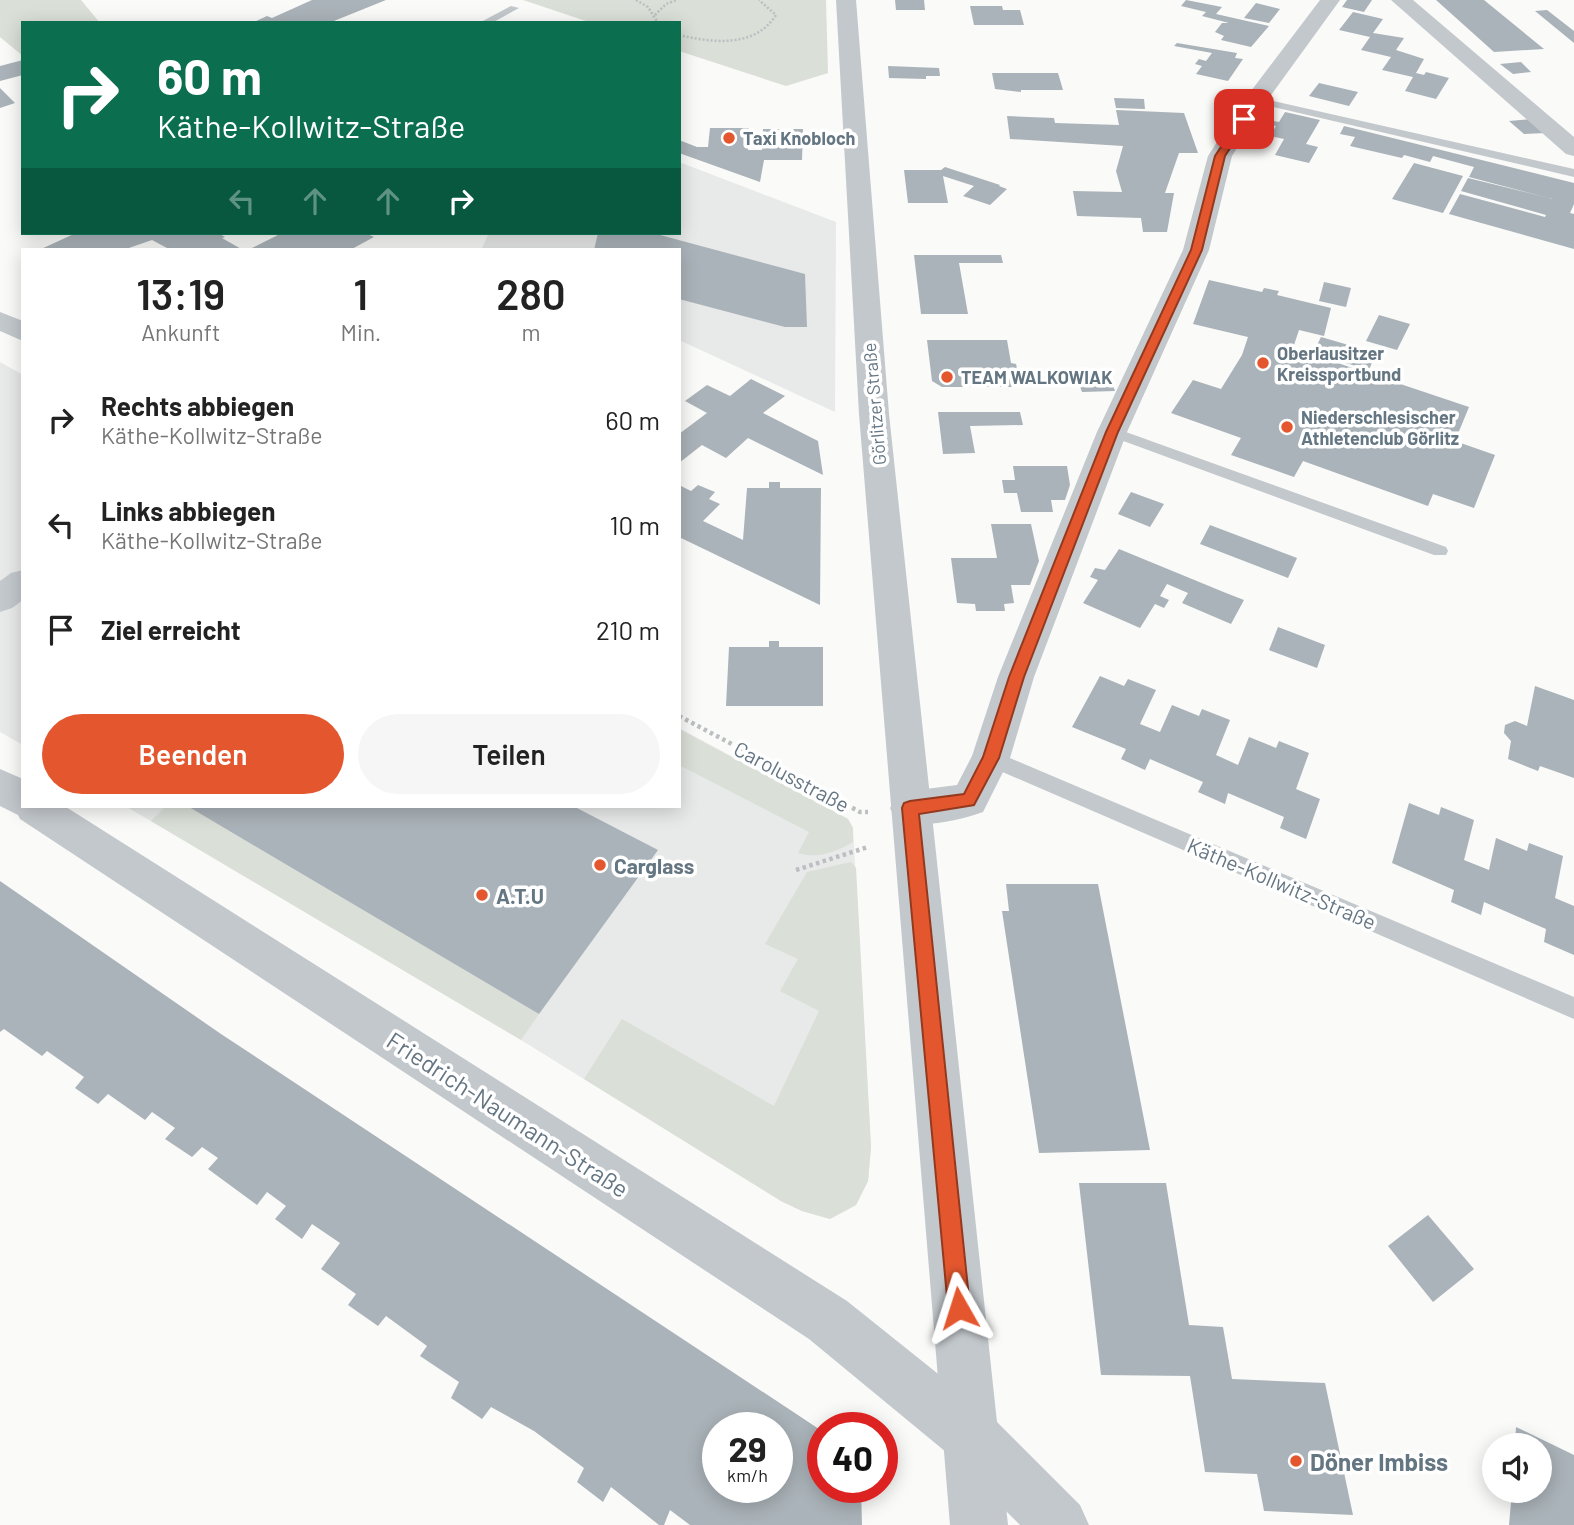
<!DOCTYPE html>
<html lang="de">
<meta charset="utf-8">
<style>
body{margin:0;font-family:Barlow,sans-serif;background:#f6f6f6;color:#222;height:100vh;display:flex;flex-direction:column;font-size:26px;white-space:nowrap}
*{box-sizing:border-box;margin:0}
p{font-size:23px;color:#767676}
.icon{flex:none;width:38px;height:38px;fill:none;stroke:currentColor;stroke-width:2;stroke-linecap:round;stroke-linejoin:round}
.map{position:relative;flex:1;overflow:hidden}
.panel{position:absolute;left:21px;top:248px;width:660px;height:560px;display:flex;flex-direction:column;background:#fff;border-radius:0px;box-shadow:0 4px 18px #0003}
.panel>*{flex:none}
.hud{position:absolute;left:21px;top:21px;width:660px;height:214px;border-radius:0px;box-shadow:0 4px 18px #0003;background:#0b6e4f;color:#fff;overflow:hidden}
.controls{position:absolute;left:1482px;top:1433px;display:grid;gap:14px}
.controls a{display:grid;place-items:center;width:70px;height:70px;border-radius:50%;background:#fff;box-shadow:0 4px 18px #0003;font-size:35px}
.speed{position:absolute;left:702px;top:1412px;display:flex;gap:14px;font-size:35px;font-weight:700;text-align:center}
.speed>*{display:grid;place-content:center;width:91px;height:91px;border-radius:50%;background:#fff;box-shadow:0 4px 18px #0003;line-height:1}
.speed small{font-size:18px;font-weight:400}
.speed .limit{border:10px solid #d22;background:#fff;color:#111}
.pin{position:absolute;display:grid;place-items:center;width:60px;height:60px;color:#fff;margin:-30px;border-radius:14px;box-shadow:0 4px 10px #0006}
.me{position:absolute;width:77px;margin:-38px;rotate:354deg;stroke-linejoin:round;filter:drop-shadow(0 0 5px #0008)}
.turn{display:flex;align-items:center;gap:24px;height:147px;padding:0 21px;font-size:32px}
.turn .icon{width:91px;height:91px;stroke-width:2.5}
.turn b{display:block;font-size:49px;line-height:60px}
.lanes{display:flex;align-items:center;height:66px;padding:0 21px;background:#0003;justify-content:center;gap:35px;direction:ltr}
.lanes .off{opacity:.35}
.eta{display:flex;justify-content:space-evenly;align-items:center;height:119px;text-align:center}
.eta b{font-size:42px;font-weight:600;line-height:49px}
.action{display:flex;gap:14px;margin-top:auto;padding:14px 21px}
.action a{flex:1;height:80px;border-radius:42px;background:#e4572e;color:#fff;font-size:28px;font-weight:600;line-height:80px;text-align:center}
.action a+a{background:#f6f6f6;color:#222}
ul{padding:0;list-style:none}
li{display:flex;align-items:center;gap:21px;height:105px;padding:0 21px}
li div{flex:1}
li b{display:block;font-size:26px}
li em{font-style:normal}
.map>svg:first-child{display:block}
.built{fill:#e8e9e9}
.green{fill:#dadfd7}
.building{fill:#aab3b9;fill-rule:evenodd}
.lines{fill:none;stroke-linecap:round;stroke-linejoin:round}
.path-far1{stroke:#bbbfc2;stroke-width:2.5;stroke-dasharray:2 2;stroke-linecap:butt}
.path{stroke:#bbbfc2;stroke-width:4.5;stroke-dasharray:3.5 3.5;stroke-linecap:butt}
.service{fill:#c3c8cc;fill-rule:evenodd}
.minor{fill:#c3c8cc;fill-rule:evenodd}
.tertiary{fill:#c3c8cc;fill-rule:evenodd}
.route{fill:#e4572e;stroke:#94391e;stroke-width:2}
.poi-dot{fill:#e4572e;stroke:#fff;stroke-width:2.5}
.labels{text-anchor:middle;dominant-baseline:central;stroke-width:7;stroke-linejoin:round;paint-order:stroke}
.far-poi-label{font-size:18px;font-weight:bold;fill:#657683;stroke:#fff;text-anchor:start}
.far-street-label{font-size:18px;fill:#657683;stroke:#fff}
.street-label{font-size:21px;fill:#657683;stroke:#fff}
.poi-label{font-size:21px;font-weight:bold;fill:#657683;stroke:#fff;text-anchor:start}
.near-street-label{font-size:24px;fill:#657683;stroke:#fff}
.near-poi-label{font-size:24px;font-weight:bold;fill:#657683;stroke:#fff;text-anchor:start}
</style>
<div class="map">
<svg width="1574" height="1525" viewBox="0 0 1574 1525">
<rect width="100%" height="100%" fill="#fafaf8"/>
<g class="built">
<path d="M 679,162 L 836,222 L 835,412 L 679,340 L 679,250 L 482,248 L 489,233 L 679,233 Z"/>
<path d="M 0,362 L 23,375 L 23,745 L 0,732 Z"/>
<path d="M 679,728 L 848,819 L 853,828 L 871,1147 L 868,1181 L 856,1205 L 830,1219 L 802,1211 L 781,1201 L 521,1040 L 127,807 L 679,807 Z"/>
</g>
<g class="green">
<path d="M 0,0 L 81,0 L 100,23 L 23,23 L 23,56 L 0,37 Z"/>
<path d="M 523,0 L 826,0 L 828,73 L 786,86 L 679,51 L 679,23 L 592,23 Z"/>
<path d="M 679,729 L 848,819 L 853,828 L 853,842 C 836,852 817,859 798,853 L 809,832 L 679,765 Z"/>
<path d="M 165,807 L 189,807 L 539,1014 L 521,1040 L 151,821 Z"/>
<path d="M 851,862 L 856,868 L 871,1147 L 868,1181 L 856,1205 L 830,1219 L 802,1211 L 781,1201 L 584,1079 L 622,1019 L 774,1106 L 819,1011 L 780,991 L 798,959 L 765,944 L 807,872 Z"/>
</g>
<g class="building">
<path d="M 312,0 L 386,0 L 329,23 L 252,23 L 267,16 L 272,18 Z"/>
<path d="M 895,0 L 924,0 L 925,10 L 896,10 Z"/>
<path d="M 1186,0 L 1222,7 L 1216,14 L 1269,26 L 1251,47 L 1221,40 L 1224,36 L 1215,32 L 1222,23 L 1229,23 L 1202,16 L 1206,12 L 1181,6 Z"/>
<path d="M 1347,0 L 1372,0 L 1364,12 L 1342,7 Z"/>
<path d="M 1436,0 L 1484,0 L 1544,49 L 1494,52 Z"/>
<path d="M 1256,3 L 1280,9 L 1269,23 L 1244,18 Z"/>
<path d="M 970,6 L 1002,6 L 1003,10 L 1020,10 L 1024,25 L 974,25 Z"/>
<path d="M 1547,10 L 1574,31 L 1574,43 L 1535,11 Z"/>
<path d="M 1353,12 L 1383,19 L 1373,33 L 1404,38 L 1396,50 L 1424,59 L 1416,73 L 1424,75 L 1426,72 L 1449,78 L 1436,99 L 1405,91 L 1413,77 L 1382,70 L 1391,57 L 1361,50 L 1370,37 L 1339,30 Z"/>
<path d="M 1177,43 L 1237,53 L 1235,58 L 1243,59 L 1228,81 L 1196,74 L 1202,66 L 1195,64 L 1199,59 L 1206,61 L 1212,53 L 1174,46 Z"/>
<path d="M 23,60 L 23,75 L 0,81 L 0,66 Z"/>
<path d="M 1521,62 L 1531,72 L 1513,74 L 1500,64 Z"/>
<path d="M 888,66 L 939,68 L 940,76 L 926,76 L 926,79 L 889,78 Z"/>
<path d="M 992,73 L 1058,73 L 1063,90 L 1021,90 L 1021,92 L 995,89 Z"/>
<path d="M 1319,83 L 1358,92 L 1349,106 L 1309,96 Z"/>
<path d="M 0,88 L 15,103 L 0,108 Z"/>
<path d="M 1114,98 L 1144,99 L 1145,109 L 1116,108 Z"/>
<path d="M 1116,110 L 1184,113 L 1198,153 L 1179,153 L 1165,193 L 1174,193 L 1167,232 L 1143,232 L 1141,218 L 1077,216 L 1073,191 L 1122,192 L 1116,171 L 1123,146 L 1010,139 L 1007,116 L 1054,118 L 1055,123 L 1119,125 Z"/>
<path d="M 1285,112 L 1320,120 L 1306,144 L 1318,147 L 1309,163 L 1275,155 L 1284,139 L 1270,136 L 1276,126 L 1271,125 L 1273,121 L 1279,122 Z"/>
<path d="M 1531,119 L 1546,133 L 1524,134 L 1509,121 Z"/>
<path d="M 1344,126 L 1574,183 L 1574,204 L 1570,213 L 1574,214 L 1574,249 L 1449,214 L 1460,194 L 1545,217 L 1546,215 L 1461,191 L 1468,178 L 1553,199 L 1469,177 L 1474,167 L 1433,156 L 1430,162 L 1404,155 L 1402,158 L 1350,146 L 1355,137 L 1340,134 Z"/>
<path d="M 710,128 L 749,128 L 748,150 L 762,150 L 763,129 L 803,129 L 802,160 L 764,160 L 760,182 L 679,153 L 679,140 L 697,147 L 708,147 Z"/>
<path d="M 1414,163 L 1463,176 L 1443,213 L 1392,199 Z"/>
<path d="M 945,167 L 1000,185 L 999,186 L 1007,189 L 990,205 L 963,196 L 974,186 L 943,176 L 948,203 L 908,203 L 904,170 L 941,170 Z"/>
<path d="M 76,233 L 218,233 L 225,237 L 222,238 L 243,250 L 163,250 L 167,248 L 152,240 L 123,250 L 39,250 Z"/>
<path d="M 282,233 L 365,233 L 374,237 L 350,250 L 248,250 Z"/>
<path d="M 598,233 L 660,233 L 660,235 L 805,274 L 807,327 L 785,327 L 679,299 L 679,250 L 594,250 Z"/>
<path d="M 914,255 L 1001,255 L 1003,263 L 959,263 L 968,314 L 921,314 Z"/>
<path d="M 1209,280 L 1262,292 L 1264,288 L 1279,291 L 1277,295 L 1331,308 L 1324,336 L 1299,330 L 1293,348 L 1469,407 L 1455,441 L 1495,455 L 1474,508 L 1433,494 L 1428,506 L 1303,461 L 1294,477 L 1231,455 L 1241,438 L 1171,413 L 1193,380 L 1221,389 L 1242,355 L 1248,337 L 1193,324 Z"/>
<path d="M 1324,282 L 1351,288 L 1346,307 L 1319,301 Z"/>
<path d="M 1379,315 L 1410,324 L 1397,350 L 1366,341 Z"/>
<path d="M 1321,337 L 1376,353 L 1369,370 L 1313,353 Z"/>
<path d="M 927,340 L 1007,340 L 1011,363 L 1016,364 L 1018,372 L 1022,372 L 1025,384 L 1017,384 L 1018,387 L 942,387 L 932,381 Z"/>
<path d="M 1107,370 L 1115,391 L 1082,392 L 1074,371 Z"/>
<path d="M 751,379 L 785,396 L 763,413 L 818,441 L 823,475 L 748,438 L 726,458 L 702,445 L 679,463 L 679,434 L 707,413 L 685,401 L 707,385 L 730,396 Z"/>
<path d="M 938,412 L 1020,412 L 1023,425 L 970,426 L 975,453 L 943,454 Z"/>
<path d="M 1013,466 L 1067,466 L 1070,485 L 1065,500 L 1051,500 L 1053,512 L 1021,512 L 1017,493 L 1004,493 L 1002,480 L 1015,480 Z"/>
<path d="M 769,482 L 780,482 L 780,488 L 821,488 L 820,605 L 679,537 L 679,485 L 691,491 L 698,485 L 715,492 L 709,499 L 720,504 L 703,521 L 743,540 L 747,488 L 769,488 Z"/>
<path d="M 1131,492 L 1164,504 L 1150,527 L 1118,514 Z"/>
<path d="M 991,524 L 1031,524 L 1039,561 L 1030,585 L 1011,585 L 1014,603 L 1004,604 L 1005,611 L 976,611 L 975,604 L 957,603 L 951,558 L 997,558 Z"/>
<path d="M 1210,525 L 1297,558 L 1288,578 L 1200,544 Z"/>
<path d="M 1119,549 L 1226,593 L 1244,600 L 1231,624 L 1182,603 L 1188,593 L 1167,584 L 1160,596 L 1169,600 L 1164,608 L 1155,604 L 1140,628 L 1083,603 L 1098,580 L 1090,577 L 1095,568 L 1105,570 Z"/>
<path d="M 1278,627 L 1325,645 L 1317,668 L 1269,650 Z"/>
<path d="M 769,641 L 779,641 L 779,647 L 823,647 L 823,706 L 726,706 L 729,647 L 769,647 Z"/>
<path d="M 1100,676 L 1124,686 L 1128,679 L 1156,690 L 1140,724 L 1160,732 L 1172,705 L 1199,716 L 1202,709 L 1230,720 L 1216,755 L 1238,765 L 1249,737 L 1276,748 L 1279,741 L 1309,753 L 1296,789 L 1320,799 L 1306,839 L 1280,828 L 1284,817 L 1228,793 L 1225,804 L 1198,792 L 1203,782 L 1150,759 L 1145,770 L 1121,759 L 1126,749 L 1072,727 Z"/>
<path d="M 1535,686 L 1574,700 L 1574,778 L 1540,766 L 1538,771 L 1508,759 L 1511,741 L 1504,733 L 1505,725 L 1515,721 L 1527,726 Z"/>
<path d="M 1409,803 L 1439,815 L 1441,807 L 1474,820 L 1464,860 L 1489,870 L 1496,838 L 1527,851 L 1529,843 L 1563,856 L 1555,898 L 1574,906 L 1574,955 L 1544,942 L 1546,929 L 1484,902 L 1481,915 L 1451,902 L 1454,890 L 1392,863 Z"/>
<path d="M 189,807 L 575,807 L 658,850 L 539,1014 Z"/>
<path d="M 0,881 L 221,1034 L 822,1431 L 822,1488 L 861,1488 L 862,1525 L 690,1525 L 670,1510 L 664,1525 L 659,1525 L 611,1487 L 603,1502 L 577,1482 L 584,1468 L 534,1431 L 491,1407 L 482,1419 L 451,1398 L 459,1382 L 420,1356 L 427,1346 L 386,1316 L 378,1326 L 348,1305 L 356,1294 L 321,1269 L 340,1243 L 312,1224 L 302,1239 L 275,1219 L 286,1206 L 267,1192 L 257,1205 L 208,1169 L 218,1158 L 202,1147 L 192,1157 L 165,1139 L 175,1128 L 152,1112 L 145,1120 L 108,1094 L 98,1104 L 75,1088 L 84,1077 L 47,1051 L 42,1056 L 4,1029 L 0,1032 ZM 718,1428 L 777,1428 L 777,1488 L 718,1488 Z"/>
<path d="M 1006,884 L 1098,884 L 1150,1150 L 1039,1153 L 1002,911 L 1009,911 Z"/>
<path d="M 1079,1183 L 1166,1183 L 1189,1325 L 1223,1327 L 1232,1379 L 1325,1383 L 1353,1515 L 1264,1511 L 1257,1474 L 1205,1472 L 1190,1376 L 1101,1375 Z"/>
<path d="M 1428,1215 L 1474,1269 L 1433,1302 L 1388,1246 Z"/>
<path d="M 1516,1427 L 1574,1455 L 1574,1525 L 1509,1525 L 1512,1491 L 1540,1491 L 1540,1446 L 1515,1446 Z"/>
</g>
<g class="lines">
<g class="path-far1">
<path d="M 636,0 L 648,7 L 658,23"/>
<path d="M 655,15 L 666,4 L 677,0"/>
<path d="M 679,35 C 713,43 755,48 776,15 L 759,0"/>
</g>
<g class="path">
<path d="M 679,716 L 860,812 L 868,812"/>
<path d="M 796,870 L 868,847"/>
</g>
<g class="service">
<path d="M 511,6 L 519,8 L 492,23 L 479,23 Z"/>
<path d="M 1256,97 L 1574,169 L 1574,177 L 1252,102 L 1251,100 Z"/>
<path d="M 1112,427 L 1446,547 L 1448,551 L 1446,555 L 1434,555 L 1107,435 L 1104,432 L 1107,429 Z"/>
<path d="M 991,750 L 1574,997 L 1574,1019 L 984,764 L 981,758 L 984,752 Z"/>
</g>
<g class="minor">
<path d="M 1320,0 L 1340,0 L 1266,102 L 1232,156 L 1209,250 L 1127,432 L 1034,677 L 1010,758 L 983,812 C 958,821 921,829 896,820 L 890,808 L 896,796 L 910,791 L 957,785 L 972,756 L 998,677 L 1097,432 L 1183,250 L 1208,156 L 1248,95 Z"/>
<path d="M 1391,0 L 1413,0 L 1574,137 L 1574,156 L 1566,154 Z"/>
<path d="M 0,312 L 23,321 L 23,341 L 0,331 Z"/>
<path d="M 23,570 L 23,600 L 12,608 L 0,612 L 0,581 L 11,573 Z"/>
<path d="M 0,769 L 23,779 L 23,807 L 66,807 L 847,1301 L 992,1417 L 1080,1505 L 1089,1525 L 1020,1525 L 952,1457 L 809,1339 L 20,819 L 18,815 L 0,806 Z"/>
</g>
<path class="tertiary" d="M 836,0 L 856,0 L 889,414 L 1008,1525 L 950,1525 L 859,414 Z"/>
</g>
<path class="route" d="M 1241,117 L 1249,119 L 1225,156 L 1202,250 L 1118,432 L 1024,677 L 999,758 L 974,805 L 919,814 L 970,1308 L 966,1315 L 959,1318 L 951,1315 L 948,1308 L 902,808 L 904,803 L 910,801 L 964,794 L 983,757 L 1009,677 L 1106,432 L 1191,250 L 1215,156 Z"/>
<g class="poi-dot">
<circle cx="729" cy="138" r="7"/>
<circle cx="1263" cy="363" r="7"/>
<circle cx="947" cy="377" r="7"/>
<circle cx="1287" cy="427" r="7"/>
<circle cx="600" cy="865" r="7"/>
<circle cx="482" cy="895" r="7"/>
<circle cx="1296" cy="1461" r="7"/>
</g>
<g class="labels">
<g class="far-poi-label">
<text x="743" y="138">Taxi Knobloch</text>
<text x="1277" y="353">Oberlausitzer<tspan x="1277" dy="21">Kreissportbund</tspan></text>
<text x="961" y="377">TEAM WALKOWIAK</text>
<text x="1301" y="417">Niederschlesischer<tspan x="1301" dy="21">Athletenclub Görlitz</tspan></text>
</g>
<g class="far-street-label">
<text transform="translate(874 404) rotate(-95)">Görlitzer Straße</text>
</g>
<g class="street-label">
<text transform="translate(792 776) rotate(28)">Carolusstraße</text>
<text transform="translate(1282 883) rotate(23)">Käthe-Kollwitz-Straße</text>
</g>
<g class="poi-label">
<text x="614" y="865">Carglass</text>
<text x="496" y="895">A.T.U</text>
</g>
<g class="near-street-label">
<text transform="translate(508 1114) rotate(33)">Friedrich-Naumann-Straße</text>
</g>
<g class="near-poi-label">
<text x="1310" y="1461">Döner Imbiss</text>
</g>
</g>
</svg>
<div class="controls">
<a><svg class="icon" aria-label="sound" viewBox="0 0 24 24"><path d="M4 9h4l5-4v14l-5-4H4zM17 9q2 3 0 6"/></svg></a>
</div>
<div class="speed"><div>29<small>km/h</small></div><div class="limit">40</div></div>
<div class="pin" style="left:1244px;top:119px;background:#d93025"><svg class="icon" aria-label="arrive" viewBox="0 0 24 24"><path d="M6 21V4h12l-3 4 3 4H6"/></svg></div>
<svg class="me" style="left:959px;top:1308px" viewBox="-20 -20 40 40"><path d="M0-17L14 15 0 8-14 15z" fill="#e4572e" stroke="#fff" stroke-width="4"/></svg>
<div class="hud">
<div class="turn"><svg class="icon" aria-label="right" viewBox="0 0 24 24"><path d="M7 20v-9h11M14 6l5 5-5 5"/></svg><div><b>60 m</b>Käthe-Kollwitz-Straße</div></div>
<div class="lanes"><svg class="icon off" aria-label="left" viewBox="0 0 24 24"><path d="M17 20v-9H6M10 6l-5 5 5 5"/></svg><svg class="icon off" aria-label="ahead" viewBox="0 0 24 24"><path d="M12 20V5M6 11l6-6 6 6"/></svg><svg class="icon off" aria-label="ahead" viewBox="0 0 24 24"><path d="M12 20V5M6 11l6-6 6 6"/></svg><svg class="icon" aria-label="right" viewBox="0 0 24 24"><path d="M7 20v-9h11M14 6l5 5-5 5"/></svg></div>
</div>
<section class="panel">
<div class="eta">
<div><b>13:19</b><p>Ankunft</p></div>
<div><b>1</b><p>Min.</p></div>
<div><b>280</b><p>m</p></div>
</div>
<ul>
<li><svg class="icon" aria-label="right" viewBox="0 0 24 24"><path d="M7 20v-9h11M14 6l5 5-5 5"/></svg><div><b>Rechts abbiegen</b><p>Käthe-Kollwitz-Straße</p></div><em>60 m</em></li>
<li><svg class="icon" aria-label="left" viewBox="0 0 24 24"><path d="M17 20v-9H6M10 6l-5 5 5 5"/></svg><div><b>Links abbiegen</b><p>Käthe-Kollwitz-Straße</p></div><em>10 m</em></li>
<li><svg class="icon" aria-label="arrive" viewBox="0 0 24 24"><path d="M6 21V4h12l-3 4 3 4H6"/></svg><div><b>Ziel erreicht</b></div><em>210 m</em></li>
</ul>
<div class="action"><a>Beenden</a><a>Teilen</a></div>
</section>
</div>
